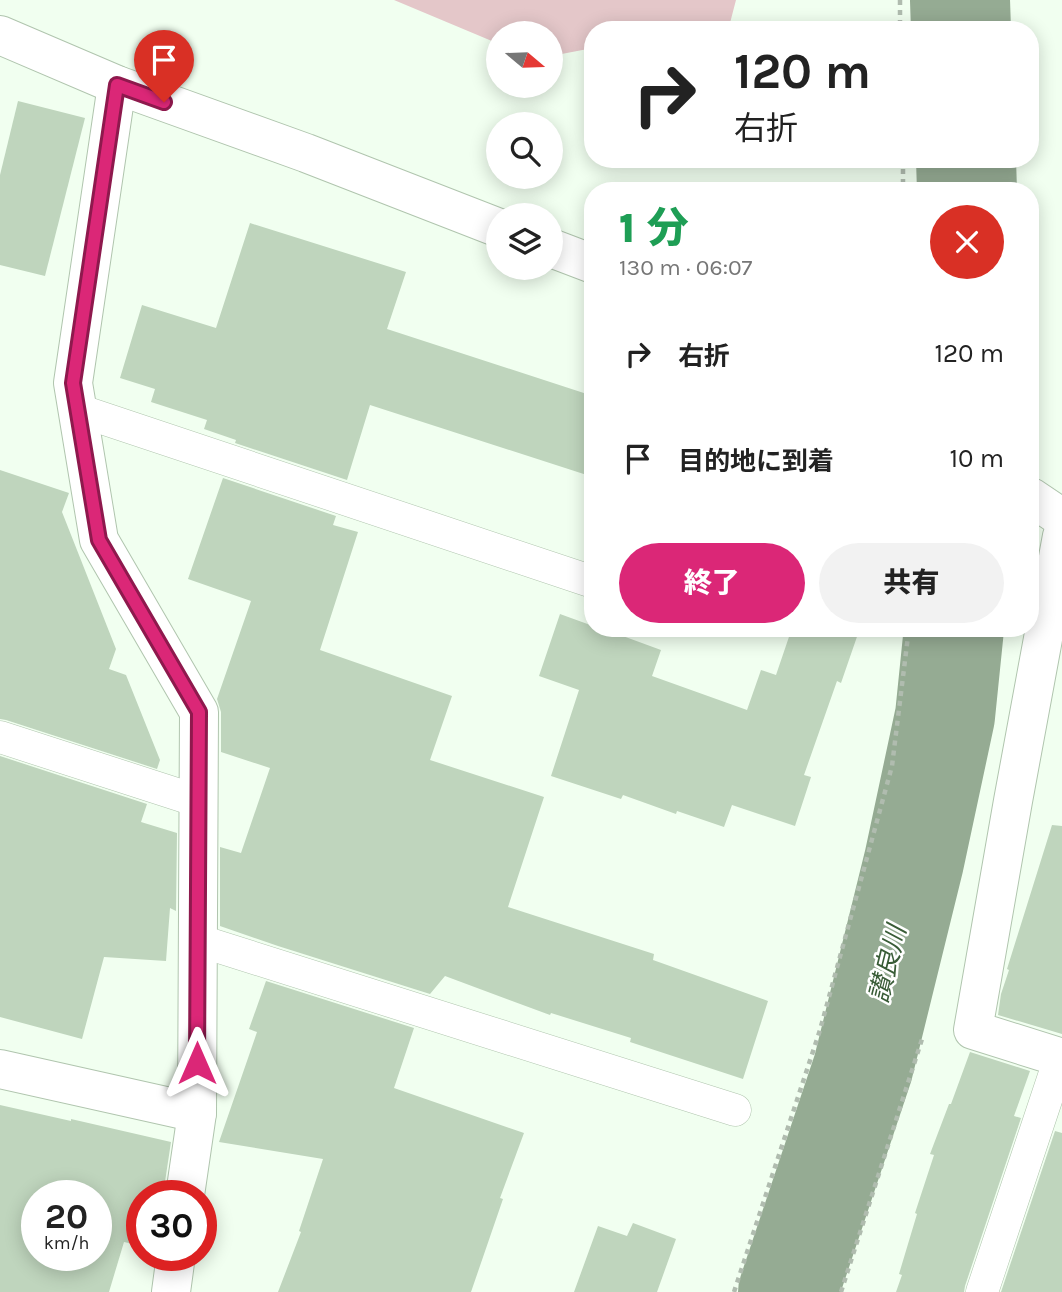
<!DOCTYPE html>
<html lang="ja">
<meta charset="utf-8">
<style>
body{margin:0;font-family:Karla,"Noto Sans JP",sans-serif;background:#f2f2f2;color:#222;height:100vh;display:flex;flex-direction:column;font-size:26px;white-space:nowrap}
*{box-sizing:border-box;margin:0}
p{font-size:23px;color:#767676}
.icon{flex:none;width:38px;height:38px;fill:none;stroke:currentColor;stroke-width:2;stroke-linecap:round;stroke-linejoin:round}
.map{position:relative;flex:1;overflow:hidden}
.side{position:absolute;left:584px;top:182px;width:455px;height:455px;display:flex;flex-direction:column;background:#fff;border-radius:28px;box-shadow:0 4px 18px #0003}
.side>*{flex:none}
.guide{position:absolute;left:584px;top:21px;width:455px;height:147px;border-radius:28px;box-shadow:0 4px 18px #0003;background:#fff;color:#222;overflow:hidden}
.needle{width:46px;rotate:109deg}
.fabs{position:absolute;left:486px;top:21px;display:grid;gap:14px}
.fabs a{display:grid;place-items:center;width:77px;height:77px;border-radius:50%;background:#fff;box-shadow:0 4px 18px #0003;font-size:35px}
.speed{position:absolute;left:21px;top:1180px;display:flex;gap:14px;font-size:35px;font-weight:700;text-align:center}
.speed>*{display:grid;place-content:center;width:91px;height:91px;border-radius:50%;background:#fff;box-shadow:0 4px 18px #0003;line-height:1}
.speed small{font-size:18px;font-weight:400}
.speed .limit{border:10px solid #d22;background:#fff;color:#111}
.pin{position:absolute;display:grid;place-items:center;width:60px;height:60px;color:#fff;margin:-72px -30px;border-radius:50% 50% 50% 0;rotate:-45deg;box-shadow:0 0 7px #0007}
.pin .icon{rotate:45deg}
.me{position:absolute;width:77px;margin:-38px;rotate:0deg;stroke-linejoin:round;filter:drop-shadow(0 0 5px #0008)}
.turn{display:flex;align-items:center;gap:24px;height:147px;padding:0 35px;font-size:32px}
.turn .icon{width:91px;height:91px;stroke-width:2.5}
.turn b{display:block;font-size:49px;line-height:60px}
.round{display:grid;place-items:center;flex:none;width:74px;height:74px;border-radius:37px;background:#f2f2f2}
.headline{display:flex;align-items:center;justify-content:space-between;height:119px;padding:0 35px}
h1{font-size:42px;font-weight:800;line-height:52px;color:#1e9e55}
.cta{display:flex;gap:14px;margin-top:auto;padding:14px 35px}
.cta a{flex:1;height:80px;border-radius:42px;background:#db2777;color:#fff;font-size:28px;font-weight:800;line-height:80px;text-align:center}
.cta a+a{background:#f2f2f2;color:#222}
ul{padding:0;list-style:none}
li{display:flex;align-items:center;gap:21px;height:105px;padding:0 35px}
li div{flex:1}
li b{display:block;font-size:26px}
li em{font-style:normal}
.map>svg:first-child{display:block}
.green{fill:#e4c7c9}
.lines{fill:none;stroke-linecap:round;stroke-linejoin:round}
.river{stroke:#95ab93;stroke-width:100}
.building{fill:#bfd5bd;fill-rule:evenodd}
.service-casing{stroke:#b0c5ae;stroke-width:33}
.minor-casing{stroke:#b0c5ae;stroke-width:40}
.tertiary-casing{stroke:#b0c5ae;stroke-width:40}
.path{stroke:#b0bcaf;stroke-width:4.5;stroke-dasharray:5 5;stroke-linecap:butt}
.service{stroke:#fff;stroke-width:32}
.minor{stroke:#fff;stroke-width:38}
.tertiary{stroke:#fff;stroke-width:38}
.route-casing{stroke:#8e194d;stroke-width:18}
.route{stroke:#db2777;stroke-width:12}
.labels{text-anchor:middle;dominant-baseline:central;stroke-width:5;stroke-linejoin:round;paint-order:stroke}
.water-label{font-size:26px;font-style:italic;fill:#395c37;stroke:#fff}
</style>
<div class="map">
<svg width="1062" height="1292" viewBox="0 0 1062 1292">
<rect width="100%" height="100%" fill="#f1fff0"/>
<path class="green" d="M 394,0 L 736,0 L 730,23 L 692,30 L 593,30 L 593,48 L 551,56 L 551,33 L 499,33 L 499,44 Z"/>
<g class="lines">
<g class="river">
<path d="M 960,0 L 961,30"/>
<path d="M 966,159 L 967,191"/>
<path d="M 788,1292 L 863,1068 L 914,861 L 945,716 L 954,628"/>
</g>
</g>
<g class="building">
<path d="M 18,101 L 85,118 L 45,276 L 0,265 L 0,175 Z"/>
<path d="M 250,223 L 406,272 L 387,329 L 593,396 L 593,477 L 370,405 L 347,480 L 235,443 L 236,440 L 204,429 L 207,420 L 151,402 L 155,389 L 120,378 L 142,305 L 216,328 Z"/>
<path d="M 0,470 L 69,493 L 62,512 L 116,649 L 109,669 L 126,675 L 160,760 L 157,769 L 6,720 L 0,719 Z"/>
<path d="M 223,478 L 336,516 L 333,525 L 358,532 L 320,650 L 452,696 L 430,760 L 544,797 L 508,907 L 654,954 L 653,960 L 768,1001 L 743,1079 L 630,1042 L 631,1038 L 551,1013 L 550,1015 L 445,976 L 430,994 L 278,946 L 220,926 L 220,847 L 241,853 L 270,768 L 221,752 L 221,712 L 217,699 L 251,601 L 188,579 Z"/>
<path d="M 560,614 L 593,626 L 593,628 L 601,628 L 661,650 L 652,676 L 747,710 L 761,670 L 776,675 L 792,628 L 860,628 L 841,683 L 837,681 L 804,775 L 811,777 L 795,826 L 732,805 L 724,827 L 677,811 L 676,814 L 623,795 L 621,799 L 551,776 L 579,690 L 539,676 Z"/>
<path d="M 0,756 L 147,804 L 141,822 L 177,833 L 176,911 L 170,908 L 166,961 L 104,957 L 82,1039 L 0,1017 Z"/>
<path d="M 1052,825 L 1062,826 L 1062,1034 L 998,1015 L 1001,994 L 1009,970 L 1007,969 Z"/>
<path d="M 266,981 L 414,1028 L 394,1088 L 524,1133 L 500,1198 L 503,1199 L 471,1292 L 278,1292 L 301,1232 L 299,1231 L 323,1159 L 219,1142 L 257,1032 L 249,1029 Z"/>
<path d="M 970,1052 L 1030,1071 L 1014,1116 L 1021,1118 L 965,1286 L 964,1292 L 896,1292 L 902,1275 L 899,1274 L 917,1214 L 915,1213 L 934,1155 L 930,1154 L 949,1104 L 951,1104 Z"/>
<path d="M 0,1105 L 71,1121 L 71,1119 L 171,1142 L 163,1195 L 142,1195 L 142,1246 L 124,1242 L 109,1292 L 0,1292 ZM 37,1195 L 96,1195 L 96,1255 L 37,1255 Z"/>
<path d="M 1055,1131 L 1062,1133 L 1062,1292 L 1001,1292 Z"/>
<path d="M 633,1223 L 676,1239 L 657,1292 L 574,1292 L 598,1226 L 627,1236 Z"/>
</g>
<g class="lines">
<g class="service-casing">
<g id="service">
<path d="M 78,410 L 593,582"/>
<path d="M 0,737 L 198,801"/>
<path d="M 197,940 L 735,1110"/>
<path d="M 982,1292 L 1060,1058"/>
</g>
</g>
<g class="minor-casing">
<g id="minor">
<path d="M 117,85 L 73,383 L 99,540 L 199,712 L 197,1113 L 185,1195"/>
<path d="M 1062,536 L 1013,801 L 973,1030 L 1062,1058"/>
<path d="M 0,1069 L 197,1113"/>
<path d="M 171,1292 L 176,1255"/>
</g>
</g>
<g class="tertiary-casing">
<g id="tertiary">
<path d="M 0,35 L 117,85 L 306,153 L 499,228"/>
<path d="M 551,248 L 593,264"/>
<path d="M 1031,497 L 1062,518"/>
</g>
</g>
<g class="path">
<path d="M 900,0 L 900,30"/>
<path d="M 903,159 L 903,191"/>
<path d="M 734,1292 L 820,1030 L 892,766 L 909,628"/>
<path d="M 841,1292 L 923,1036"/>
</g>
<use href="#service" class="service"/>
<use href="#minor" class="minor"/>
<use href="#tertiary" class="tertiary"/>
</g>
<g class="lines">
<g class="route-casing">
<path id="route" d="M 164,102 L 117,85 L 73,383 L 99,540 L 199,712 L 197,1063"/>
</g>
<use href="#route" class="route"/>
</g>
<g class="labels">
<g class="water-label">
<text transform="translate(888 964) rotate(-76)">讃良川</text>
</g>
</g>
</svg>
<div class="fabs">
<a><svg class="needle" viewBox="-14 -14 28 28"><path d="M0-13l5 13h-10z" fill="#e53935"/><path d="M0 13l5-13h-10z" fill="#767676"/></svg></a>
<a><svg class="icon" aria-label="search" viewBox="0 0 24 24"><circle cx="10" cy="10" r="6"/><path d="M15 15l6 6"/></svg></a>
<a><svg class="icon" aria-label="layers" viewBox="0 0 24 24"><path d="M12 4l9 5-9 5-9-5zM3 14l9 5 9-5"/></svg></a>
</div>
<div class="speed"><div>20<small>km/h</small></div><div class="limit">30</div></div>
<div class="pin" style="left:164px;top:102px;background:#d93025"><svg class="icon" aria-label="arrive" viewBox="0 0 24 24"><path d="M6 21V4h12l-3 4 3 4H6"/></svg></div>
<svg class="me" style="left:197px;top:1063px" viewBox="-20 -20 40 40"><path d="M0-17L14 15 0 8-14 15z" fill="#db2777" stroke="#fff" stroke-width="4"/></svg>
<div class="guide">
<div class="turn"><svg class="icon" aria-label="right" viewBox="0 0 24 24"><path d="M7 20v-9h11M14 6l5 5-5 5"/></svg><div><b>120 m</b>右折</div></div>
</div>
<section class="side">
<div class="headline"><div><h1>1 分</h1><p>130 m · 06:07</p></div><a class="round" style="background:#d93025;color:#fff"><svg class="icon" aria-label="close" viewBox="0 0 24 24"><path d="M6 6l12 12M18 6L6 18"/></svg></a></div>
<ul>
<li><svg class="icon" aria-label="right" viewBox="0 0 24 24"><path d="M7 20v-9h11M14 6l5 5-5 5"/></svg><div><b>右折</b></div><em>120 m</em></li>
<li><svg class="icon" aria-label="arrive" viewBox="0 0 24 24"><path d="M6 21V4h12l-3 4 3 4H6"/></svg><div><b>目的地に到着</b></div><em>10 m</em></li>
</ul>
<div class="cta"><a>終了</a><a>共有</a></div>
</section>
</div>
